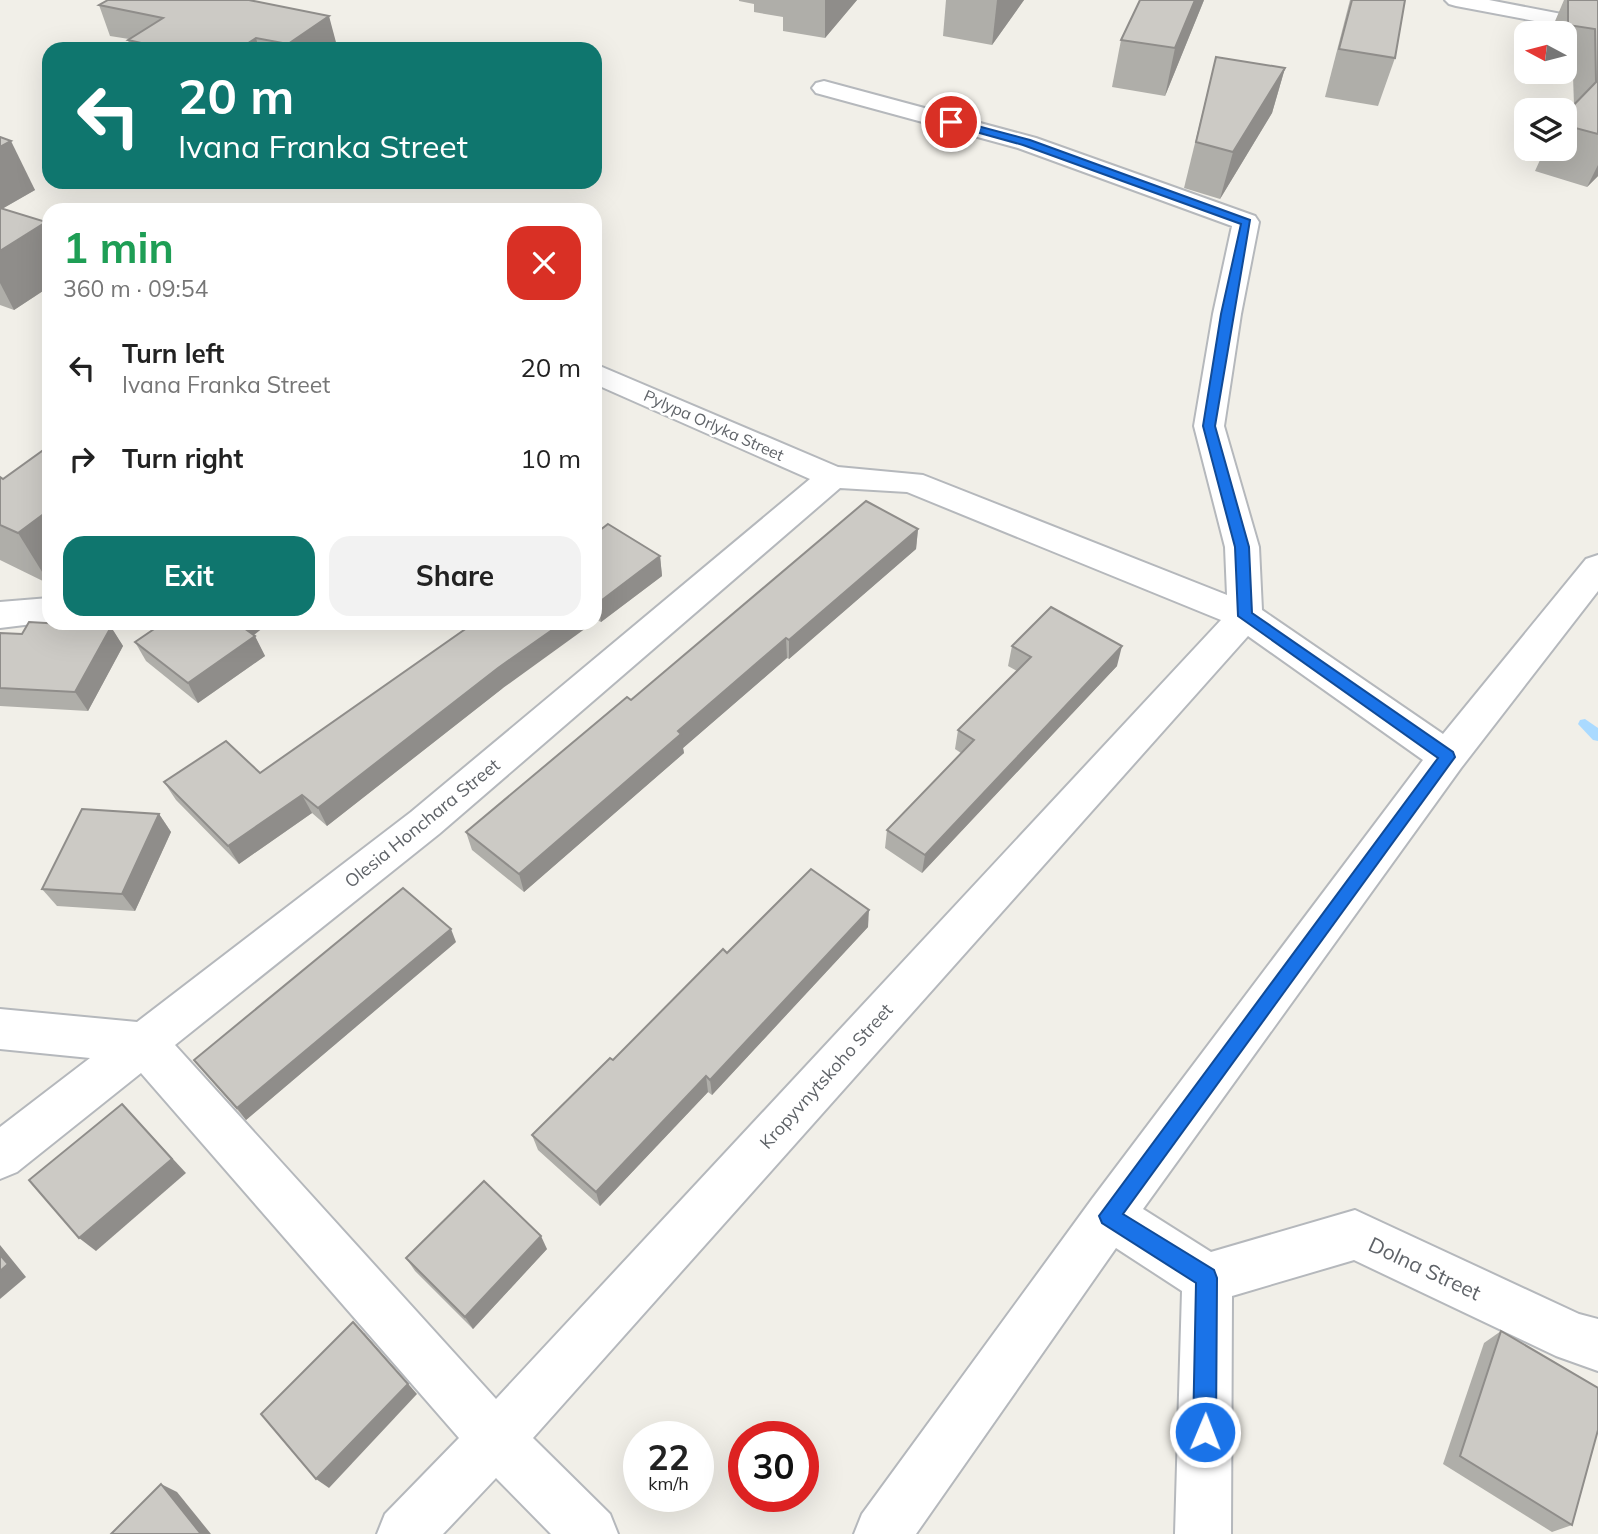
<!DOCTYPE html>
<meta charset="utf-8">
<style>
body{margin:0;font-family:Mulish,sans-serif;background:#f2f2f2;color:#222;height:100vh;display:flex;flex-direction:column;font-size:26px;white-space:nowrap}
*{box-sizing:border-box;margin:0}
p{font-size:23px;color:#767676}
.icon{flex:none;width:38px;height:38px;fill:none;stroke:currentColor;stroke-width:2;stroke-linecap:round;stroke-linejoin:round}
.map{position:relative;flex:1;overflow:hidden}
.sheet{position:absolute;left:42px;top:203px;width:560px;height:427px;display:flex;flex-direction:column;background:#fff;border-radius:21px;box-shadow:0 7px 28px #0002}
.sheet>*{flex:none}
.top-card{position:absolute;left:42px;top:42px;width:560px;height:147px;border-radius:21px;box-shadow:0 7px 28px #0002;background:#0f766e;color:#fff;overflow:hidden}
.needle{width:46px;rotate:277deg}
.fabs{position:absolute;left:1514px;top:21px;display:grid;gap:14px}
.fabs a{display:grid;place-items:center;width:63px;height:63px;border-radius:14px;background:#fff;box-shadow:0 7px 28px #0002;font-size:35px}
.speed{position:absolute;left:623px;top:1421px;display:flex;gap:14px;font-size:35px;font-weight:700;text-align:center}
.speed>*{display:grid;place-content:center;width:91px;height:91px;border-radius:50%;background:#fff;box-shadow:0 7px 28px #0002;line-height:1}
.speed small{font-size:18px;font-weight:400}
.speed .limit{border:10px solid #d22;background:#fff;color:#111}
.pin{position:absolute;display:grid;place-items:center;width:60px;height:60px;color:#fff;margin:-30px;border:4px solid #fff;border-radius:50%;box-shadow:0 2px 7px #0007}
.me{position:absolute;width:77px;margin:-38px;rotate:1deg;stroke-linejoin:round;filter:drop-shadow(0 0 5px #0008)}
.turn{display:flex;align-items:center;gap:24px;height:147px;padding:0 21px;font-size:32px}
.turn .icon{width:91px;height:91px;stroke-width:2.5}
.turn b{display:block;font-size:49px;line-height:60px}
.round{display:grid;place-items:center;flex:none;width:74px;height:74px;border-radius:21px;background:#f2f2f2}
.headline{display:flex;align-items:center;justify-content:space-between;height:119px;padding:0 21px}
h1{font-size:42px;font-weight:700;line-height:52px;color:#1e9e55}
.primary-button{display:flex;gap:14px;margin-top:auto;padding:14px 21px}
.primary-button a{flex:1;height:80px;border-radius:21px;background:#0f766e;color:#fff;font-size:28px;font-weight:700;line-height:80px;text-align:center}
.primary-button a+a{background:#f2f2f2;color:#222}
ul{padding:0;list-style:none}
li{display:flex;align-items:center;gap:21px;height:91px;padding:0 21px}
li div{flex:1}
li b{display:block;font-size:26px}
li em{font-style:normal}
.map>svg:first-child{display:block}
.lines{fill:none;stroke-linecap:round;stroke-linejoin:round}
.stream{fill:#aadaff;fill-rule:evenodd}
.minor-casing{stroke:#b5b8bc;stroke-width:4}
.tertiary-casing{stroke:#b5b8bc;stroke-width:4}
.minor{fill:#fff;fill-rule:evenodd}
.tertiary{fill:#fff;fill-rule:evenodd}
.wall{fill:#afaea9}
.shaded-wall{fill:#8f8d8a}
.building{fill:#cccac5;stroke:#8f8d8a;stroke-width:2}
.route{fill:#1a73e8;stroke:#114b97;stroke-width:2}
.labels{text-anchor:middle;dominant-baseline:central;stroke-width:5;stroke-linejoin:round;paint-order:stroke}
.far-street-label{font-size:16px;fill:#5f6368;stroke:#fff}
.street-label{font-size:18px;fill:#5f6368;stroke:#fff}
.near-street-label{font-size:21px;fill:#5f6368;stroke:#fff}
</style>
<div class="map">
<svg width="1598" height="1534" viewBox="0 0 1598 1534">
<rect width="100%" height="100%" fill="#f1efe8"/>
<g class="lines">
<path class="stream" d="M 1585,719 L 1598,728 L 1598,741 L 1593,740 L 1578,724 L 1580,720 Z"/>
<g class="minor-casing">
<g id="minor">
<path d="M 824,81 L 1036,138 L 1255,216 L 1259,222 L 1241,314 L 1224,426 L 1259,547 L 1262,610 L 1443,734 L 1586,559 L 1598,555 L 1598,591 L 1461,768 L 1143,1209 L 1211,1252 L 1355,1210 L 1579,1314 L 1598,1319 L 1598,1371 L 1556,1356 L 1354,1260 L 1232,1296 L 1231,1534 L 1175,1534 L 1182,1291 L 1116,1248 L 916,1534 L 854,1534 L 862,1514 L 1092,1199 L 1423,760 L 1248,636 L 533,1438 L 610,1514 L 618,1534 L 551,1534 L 496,1478 L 443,1534 L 377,1534 L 385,1514 L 459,1438 L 141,1073 L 17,1172 L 0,1179 L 0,1127 L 90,1058 L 0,1049 L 0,1009 L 137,1022 L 411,812 L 810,479 L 595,384 L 595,364 L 838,467 L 923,475 L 1227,595 L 1225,547 L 1194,426 L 1213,314 L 1232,226 L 1018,148 L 816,93 L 812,88 L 816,83 ZM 840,488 L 907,492 L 1221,620 L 496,1399 L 175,1045 L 439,834 Z"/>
<path d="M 49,598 L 49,622 L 0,628 L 0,602 Z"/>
</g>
</g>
<g class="tertiary-casing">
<path id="tertiary" d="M 1445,0 L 1489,0 L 1598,21 L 1598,33 L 1456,6 L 1449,4 Z"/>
</g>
<use href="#minor" class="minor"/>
<use href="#tertiary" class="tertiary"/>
</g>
<g class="wall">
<path d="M 739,0 L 857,0 L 825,38 L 783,31 L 783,17 L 754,12 L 754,4 L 739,1 Z"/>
<path d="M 946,0 L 1024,0 L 992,45 L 943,36 Z"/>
<path d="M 1204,0 L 1165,96 L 1112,87 L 1121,40 Z"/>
<path d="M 1350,0 L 1405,0 L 1395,58 L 1378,106 L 1325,97 Z"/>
<path d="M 1564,0 L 1598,0 L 1598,176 L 1587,187 L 1535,171 L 1545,149 L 1564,149 L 1564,115 L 1574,105 L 1573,76 L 1548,72 L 1564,72 L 1564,33 L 1550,33 Z"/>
<path d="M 99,5 L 337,46 L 333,49 L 131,49 L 128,40 L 129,39 L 110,36 Z"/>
<path d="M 1216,57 L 1285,68 L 1272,113 L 1220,199 L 1184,188 Z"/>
<path d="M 0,137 L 35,190 L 2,209 L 46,222 L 49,228 L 49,287 L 14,310 L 0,305 Z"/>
<path d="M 49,446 L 49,584 L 0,560 L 0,477 L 3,479 Z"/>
<path d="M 918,529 L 916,549 L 789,659 L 787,658 L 683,748 L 684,753 L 524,892 L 472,850 L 466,832 Z"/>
<path d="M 595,534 L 660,556 L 662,576 L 601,622 L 597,620 L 595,621 Z"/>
<path d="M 111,627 L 123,646 L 88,711 L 0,706 L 0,633 L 22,634 Z"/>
<path d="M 254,635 L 265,656 L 198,703 L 146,661 L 135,642 Z"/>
<path d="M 1012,646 L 1117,666 L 922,873 L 885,848 L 887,830 L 961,753 L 955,749 L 958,730 L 1017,671 L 1008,666 Z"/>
<path d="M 503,688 L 327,826 L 312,813 L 239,864 L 176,800 L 164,782 L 260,773 Z"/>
<path d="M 159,814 L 171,832 L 135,911 L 57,906 L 42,889 Z"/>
<path d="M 868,927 L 712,1095 L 708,1092 L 600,1206 L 538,1150 L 532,1135 L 727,953 Z"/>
<path d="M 456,942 L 246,1120 L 194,1060 Z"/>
<path d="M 547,1249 L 473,1329 L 415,1271 L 406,1258 Z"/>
<path d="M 1501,1331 L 1572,1525 L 1552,1532 L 1443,1464 L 1484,1343 Z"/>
</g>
<g class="shaded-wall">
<path d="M 825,0 L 857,0 L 825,38 Z"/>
<path d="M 997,0 L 1024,0 L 992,45 Z"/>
<path d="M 1195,0 L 1204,0 L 1165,96 L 1175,48 Z"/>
<path d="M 329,16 L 337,46 L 333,49 L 289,49 L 288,44 Z"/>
<path d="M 256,38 L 259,49 L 239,49 Z"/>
<path d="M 1285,68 L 1272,113 L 1220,199 L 1233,152 Z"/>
<path d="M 11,141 L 35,190 L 0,210 L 0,147 Z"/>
<path d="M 1598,165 L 1598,176 L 1587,187 Z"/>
<path d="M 46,222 L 49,228 L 49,287 L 14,310 L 0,283 L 0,251 Z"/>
<path d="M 49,510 L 49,583 L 18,533 Z"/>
<path d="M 918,529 L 916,549 L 789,659 L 789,640 Z"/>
<path d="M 660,556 L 662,576 L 601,622 L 598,603 Z"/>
<path d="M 595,605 L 597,620 L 595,621 Z"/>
<path d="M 236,623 L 269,623 L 245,642 Z"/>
<path d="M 562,623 L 593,623 L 503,688 L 327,826 L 318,808 L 498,668 Z"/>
<path d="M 111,627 L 123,646 L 88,711 L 75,692 Z"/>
<path d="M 255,636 L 265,656 L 198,703 L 188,683 Z"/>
<path d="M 786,638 L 787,658 L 683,748 L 684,753 L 524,892 L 519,874 L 678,731 Z"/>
<path d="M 1122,646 L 1117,666 L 922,873 L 925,855 Z"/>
<path d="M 302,795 L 312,813 L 239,864 L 228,846 Z"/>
<path d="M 159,814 L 171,832 L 135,911 L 122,894 Z"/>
<path d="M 869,910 L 868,927 L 712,1095 L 710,1080 Z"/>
<path d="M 451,929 L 456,942 L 246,1120 L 237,1108 Z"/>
<path d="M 706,1076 L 708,1092 L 600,1206 L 596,1192 Z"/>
<path d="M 122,1104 L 186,1173 L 96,1251 L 79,1238 Z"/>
<path d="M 541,1236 L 547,1249 L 473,1329 L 465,1317 Z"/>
<path d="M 0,1245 L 26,1277 L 0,1299 Z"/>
<path d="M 364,1333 L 417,1394 L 329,1488 L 316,1479 Z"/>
<path d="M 161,1484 L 177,1492 L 211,1534 L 201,1534 Z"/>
</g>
<g class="building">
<path d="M 108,0 L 249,0 L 329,16 L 288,44 L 256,38 L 239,49 L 149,49 L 154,46 L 128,40 L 163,18 L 99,5 Z"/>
<path d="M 1140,0 L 1195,0 L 1175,48 L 1121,40 Z"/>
<path d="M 1352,0 L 1405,0 L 1395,58 L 1339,49 Z"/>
<path d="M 1568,0 L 1598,0 L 1598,134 L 1564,125 L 1564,115 L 1596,82 L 1595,29 L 1568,25 Z"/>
<path d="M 1216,57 L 1285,68 L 1233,152 L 1196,142 Z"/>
<path d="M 0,137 L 11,141 L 0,147 Z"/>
<path d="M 0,208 L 46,222 L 0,251 Z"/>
<path d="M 49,446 L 49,510 L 18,533 L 0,525 L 0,477 L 3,479 Z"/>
<path d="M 866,501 L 918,529 L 789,640 L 786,638 L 678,731 L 681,734 L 519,874 L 466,832 L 627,697 L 631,700 Z"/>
<path d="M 608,524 L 660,556 L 598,603 L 595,601 L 595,534 Z"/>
<path d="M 1051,607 L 1122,646 L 925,855 L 887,830 L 974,740 L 958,730 L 1031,657 L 1012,646 Z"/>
<path d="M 29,622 L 111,627 L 75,692 L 0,688 L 0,633 L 22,634 Z"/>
<path d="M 163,623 L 237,623 L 255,636 L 188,683 L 135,642 Z"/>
<path d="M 474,623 L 562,623 L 498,668 L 318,808 L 302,795 L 228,846 L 164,782 L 226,741 L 260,773 Z"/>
<path d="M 82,809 L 159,814 L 122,894 L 42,889 Z"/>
<path d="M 811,869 L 869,910 L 710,1080 L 706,1076 L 596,1192 L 532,1135 L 610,1058 L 613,1060 L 723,949 L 727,953 Z"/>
<path d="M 403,888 L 451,929 L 237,1108 L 194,1060 Z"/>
<path d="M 122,1104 L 172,1159 L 79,1238 L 29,1180 Z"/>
<path d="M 484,1181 L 541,1236 L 465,1317 L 406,1258 Z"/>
<path d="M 0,1255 L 8,1264 L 0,1271 Z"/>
<path d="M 353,1322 L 408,1384 L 316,1479 L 261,1414 Z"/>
<path d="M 1501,1331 L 1598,1388 L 1598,1430 L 1572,1525 L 1460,1456 Z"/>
<path d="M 161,1484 L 201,1534 L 111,1534 Z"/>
</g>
<path class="route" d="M 951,119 L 1030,140 L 1250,220 L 1215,426 L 1249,547 L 1252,613 L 1453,752 L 1455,757 L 1123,1214 L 1214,1270 L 1217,1278 L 1216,1432 L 1212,1439 L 1205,1443 L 1197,1439 L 1193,1432 L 1196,1283 L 1102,1223 L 1099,1216 L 1438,758 L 1238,616 L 1235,547 L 1203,426 L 1221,314 L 1241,224 L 1023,145 L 947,124 L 947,120 Z"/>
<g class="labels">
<g class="far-street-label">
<text transform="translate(714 425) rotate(24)">Pylypa Orlyka Street</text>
</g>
<g class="street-label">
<text transform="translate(422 823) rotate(-39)">Olesia Honchara Street</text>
<text transform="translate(826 1076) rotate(-48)">Kropyvnytskoho Street</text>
</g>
<g class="near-street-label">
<text transform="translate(1425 1268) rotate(25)">Dolna Street</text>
</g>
</g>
</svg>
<div class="fabs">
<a><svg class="needle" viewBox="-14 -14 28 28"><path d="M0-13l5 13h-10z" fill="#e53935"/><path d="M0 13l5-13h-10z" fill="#767676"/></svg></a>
<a><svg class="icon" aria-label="layers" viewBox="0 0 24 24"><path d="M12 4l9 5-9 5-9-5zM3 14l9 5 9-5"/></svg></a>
</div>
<div class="speed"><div>22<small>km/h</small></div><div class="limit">30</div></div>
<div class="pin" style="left:951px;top:122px;background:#d93025"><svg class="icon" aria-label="arrive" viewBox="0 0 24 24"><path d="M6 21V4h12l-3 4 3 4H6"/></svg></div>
<svg class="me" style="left:1205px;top:1432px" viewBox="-20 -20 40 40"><circle r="17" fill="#1a73e8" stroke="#fff" stroke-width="3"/><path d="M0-11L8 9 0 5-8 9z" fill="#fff"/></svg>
<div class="top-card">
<div class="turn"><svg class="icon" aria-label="left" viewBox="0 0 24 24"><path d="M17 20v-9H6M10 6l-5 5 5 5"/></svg><div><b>20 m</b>Ivana Franka Street</div></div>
</div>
<section class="sheet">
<div class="headline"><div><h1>1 min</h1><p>360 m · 09:54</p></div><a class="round" style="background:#d93025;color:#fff"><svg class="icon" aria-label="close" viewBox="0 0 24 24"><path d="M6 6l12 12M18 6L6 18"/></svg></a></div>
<ul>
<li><svg class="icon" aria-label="left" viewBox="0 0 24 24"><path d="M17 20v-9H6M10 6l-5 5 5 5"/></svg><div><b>Turn left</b><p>Ivana Franka Street</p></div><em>20 m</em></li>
<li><svg class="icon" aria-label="right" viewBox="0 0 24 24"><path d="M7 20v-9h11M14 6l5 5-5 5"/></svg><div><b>Turn right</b></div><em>10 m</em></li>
</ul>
<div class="primary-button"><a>Exit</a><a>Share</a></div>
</section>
</div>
